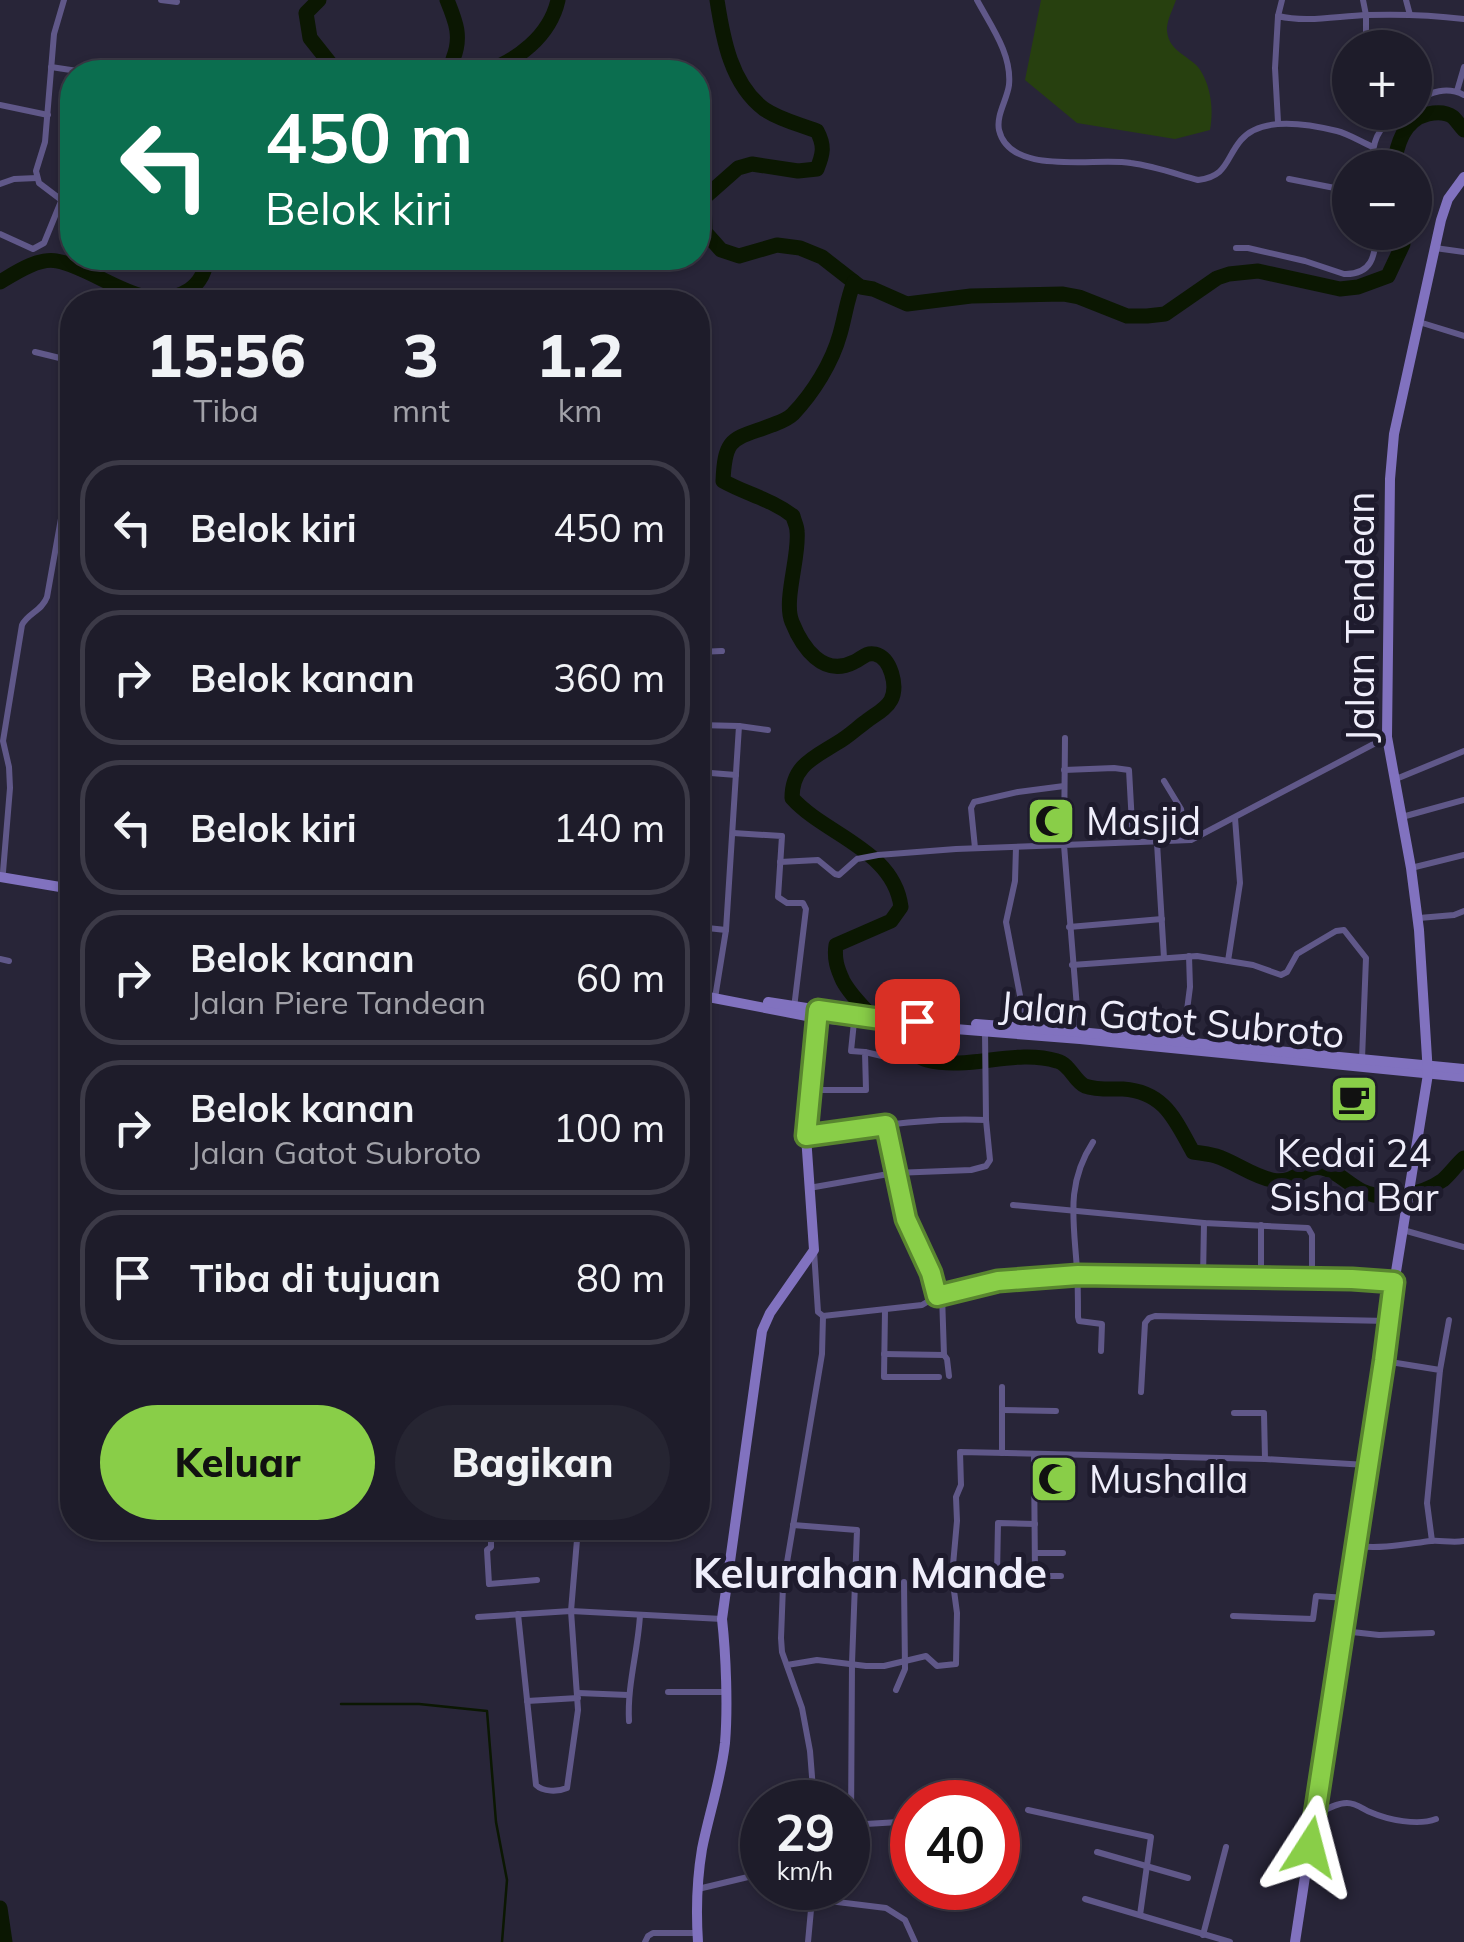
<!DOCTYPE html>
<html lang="id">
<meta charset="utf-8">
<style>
body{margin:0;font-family:Mulish,sans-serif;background:#262532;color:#f1f3f6;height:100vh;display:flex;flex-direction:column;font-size:38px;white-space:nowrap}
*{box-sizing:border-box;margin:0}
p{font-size:32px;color:#a1a1a8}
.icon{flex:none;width:55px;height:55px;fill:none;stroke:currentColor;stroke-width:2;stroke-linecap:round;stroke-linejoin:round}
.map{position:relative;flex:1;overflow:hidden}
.panel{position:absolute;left:60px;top:290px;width:650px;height:1250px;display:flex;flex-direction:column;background:#1e1c2a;border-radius:40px;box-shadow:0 2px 8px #0004,0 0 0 2px #3c3a47}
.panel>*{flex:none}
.top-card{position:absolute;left:60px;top:60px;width:650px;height:210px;border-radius:40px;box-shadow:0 2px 8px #0004,0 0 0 2px #3c3a47;background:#0b6e4f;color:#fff;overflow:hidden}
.buttons{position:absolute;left:1332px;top:30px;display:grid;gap:20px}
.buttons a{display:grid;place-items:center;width:100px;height:100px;border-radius:50%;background:#1e1c2a;box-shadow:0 2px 8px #0004,0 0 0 2px #3c3a47;font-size:50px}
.speed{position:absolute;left:740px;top:1780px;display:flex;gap:20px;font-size:50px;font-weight:700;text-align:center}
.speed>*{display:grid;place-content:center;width:130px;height:130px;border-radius:50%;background:#1e1c2a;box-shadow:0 2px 8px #0004,0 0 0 2px #3c3a47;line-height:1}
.speed small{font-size:25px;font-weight:400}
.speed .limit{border:15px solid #d22;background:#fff;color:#111}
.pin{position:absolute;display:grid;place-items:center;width:85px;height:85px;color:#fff;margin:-42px;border-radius:20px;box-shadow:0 5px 15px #0006}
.me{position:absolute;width:110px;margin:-55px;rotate:9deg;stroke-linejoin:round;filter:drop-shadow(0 0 8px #0008)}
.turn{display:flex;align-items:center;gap:35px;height:210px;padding:0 40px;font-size:45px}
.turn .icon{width:130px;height:130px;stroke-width:2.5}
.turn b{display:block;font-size:70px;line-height:85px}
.eta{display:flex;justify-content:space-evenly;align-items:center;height:170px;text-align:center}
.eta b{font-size:60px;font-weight:800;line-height:70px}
.button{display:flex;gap:20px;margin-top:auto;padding:20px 40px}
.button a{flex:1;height:115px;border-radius:60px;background:#89ce48;color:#111;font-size:40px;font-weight:800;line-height:115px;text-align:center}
.button a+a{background:#262532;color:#f1f3f6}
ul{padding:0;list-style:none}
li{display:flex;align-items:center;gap:30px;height:135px;margin:0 20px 15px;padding:0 20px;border:5px solid #3c3a47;border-radius:40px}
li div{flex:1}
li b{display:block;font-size:38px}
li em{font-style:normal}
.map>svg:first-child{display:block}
.green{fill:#27400f}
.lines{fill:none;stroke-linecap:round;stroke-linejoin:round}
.stream{stroke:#0b1702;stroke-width:2.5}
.river{stroke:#0b1702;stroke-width:15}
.street{stroke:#605889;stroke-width:6}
.secondary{stroke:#8172bf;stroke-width:10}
.route-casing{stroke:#59862f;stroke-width:25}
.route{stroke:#89ce48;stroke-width:18}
.labels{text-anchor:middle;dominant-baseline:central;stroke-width:10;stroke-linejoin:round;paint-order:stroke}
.street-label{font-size:38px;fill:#efeefb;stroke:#1e1b2d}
.poi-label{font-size:38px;fill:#efeefb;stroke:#1e1b2d;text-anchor:start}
.quarter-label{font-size:42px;font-weight:bold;fill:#efeefb;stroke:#1e1b2d}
</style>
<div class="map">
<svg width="1464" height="1942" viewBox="0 0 1464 1942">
<rect width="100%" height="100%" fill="#282538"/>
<path class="green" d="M 1041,0 L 1176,0 C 1173,9 1166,22 1167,31 C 1169,51 1187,55 1198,67 C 1211,84 1214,110 1210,130 L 1175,139 L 1077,123 L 1025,80 Z"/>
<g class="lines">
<path class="stream" d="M 341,1704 L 419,1704 L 487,1711 L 496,1822 L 507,1880 L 502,1942"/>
<g class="river">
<path d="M 319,0 L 306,13 L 310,38 L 337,72"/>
<path d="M 447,0 C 456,22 462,37 453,59 L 457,72 L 459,72"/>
<path d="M 717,0 C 723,39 731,84 764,109 C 780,120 799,124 817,131 C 825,146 823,154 817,169 L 798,171 L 752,164 L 738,168 L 704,198 L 705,232 L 721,250 L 739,256 L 777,245 L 800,248 L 822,257 L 854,282"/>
<path d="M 484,72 C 517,61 550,36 558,0"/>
<path d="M 1393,168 C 1397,145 1403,120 1428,114 C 1437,112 1446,112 1453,117 C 1457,121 1460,126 1464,130"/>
<path d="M 1402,232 L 1403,244 L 1388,276 L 1358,287 L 1340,289 L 1258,271 L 1229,274 L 1217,278 L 1165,314 L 1147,316 L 1127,316 L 1079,297 L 1063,294 L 971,296 L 907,304 L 873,289 L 861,287 L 854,282 C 847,299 845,317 840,334 C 832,363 813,393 793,414 C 787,420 780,422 772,425 C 733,440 725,435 723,481 C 746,494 771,499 793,516 C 794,521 797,526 797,531 C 800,555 783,601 792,622 C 802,647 823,678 854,662 C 862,659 865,652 875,654 C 891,658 898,686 891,700 C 887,708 876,714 868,720 C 858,727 848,737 837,743 C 813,758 792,766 792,798 C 825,835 894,850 901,907 L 891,921 L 836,945 C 834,959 837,968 843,981 C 853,1000 908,1055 927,1060 C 970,1071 1015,1048 1057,1061 C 1070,1064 1074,1081 1085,1086 C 1095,1090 1113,1089 1123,1089 C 1165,1092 1175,1120 1193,1152 C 1201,1153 1209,1154 1216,1156 C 1235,1162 1252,1176 1272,1180 C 1297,1185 1303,1164 1322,1168 C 1337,1171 1348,1184 1362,1191 C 1385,1202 1422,1195 1443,1180 C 1450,1174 1457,1164 1464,1158"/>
<path d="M 0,282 C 15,273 39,257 57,261 C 99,269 145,318 189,290 C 200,283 206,270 207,258"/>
<path d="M 0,1908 L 5,1942"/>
</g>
<g class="street">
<path d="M 64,0 L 54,34 L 45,142 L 36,171 L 39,183 L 72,208"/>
<path d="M 161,0 L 177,2"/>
<path d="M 977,0 C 991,26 1012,54 1009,85 C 1007,100 996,115 999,130 C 1010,177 1096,157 1131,163 C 1154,166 1176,174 1198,180 C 1228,176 1225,159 1241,140 C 1262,115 1309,124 1337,131 C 1349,134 1361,142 1373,147"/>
<path d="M 1363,0 L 1366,15 L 1366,48"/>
<path d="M 1406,0 L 1410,15"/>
<path d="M 1278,16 L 1282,0"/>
<path d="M 51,67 L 84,72"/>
<path d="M 1457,91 L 1464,67"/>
<path d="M 1415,101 C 1431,92 1447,86 1464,95"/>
<path d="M 0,105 L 48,115"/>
<path d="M 1375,112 L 1385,123"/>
<path d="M 1278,122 L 1275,68 L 1278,16 C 1307,23 1337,16 1367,15 C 1399,14 1432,15 1464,19"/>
<path d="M 1371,168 C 1373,140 1376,130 1399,112"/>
<path d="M 1289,179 L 1350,191"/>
<path d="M 0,184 L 14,179 L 37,178"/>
<path d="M 0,234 L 33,249 L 44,243 L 62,199"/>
<path d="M 1236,248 L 1248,248 L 1305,261 L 1344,274 C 1372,275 1375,256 1377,232"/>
<path d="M 1435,248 L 1464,252"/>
<path d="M 138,258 L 144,262"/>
<path d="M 1419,322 L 1464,336"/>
<path d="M 35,352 L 72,361"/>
<path d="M 698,555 L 700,593 L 698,593"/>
<path d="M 698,652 L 722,651"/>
<path d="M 698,725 L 739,726 L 726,930 L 715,998"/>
<path d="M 739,726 L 768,730"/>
<path d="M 1064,770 L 1114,768 L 1129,770 L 1133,842"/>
<path d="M 698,772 L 736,775"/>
<path d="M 1396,779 L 1464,751"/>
<path d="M 1164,781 L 1181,809 L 1187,840"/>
<path d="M 1402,817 L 1464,800"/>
<path d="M 733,833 L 782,836 L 778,897 L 787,903 L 803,903 L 806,909 L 794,1008"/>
<path d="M 1157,843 L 1164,958"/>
<path d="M 1016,847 L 1015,881 L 1006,922 L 1026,1027"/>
<path d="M 975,848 L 971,808 L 974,802 L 1018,792 L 1064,786"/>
<path d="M 780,862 L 818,860 L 835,874 L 839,875 L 857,859 L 878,855 L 956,849 L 1064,845 L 1065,738"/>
<path d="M 1411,868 L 1464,855"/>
<path d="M 3,872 L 10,788 L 9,767 L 3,741 L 22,625 C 28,613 42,611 47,597 L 72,457"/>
<path d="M 1419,918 L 1454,915 L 1464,911"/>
<path d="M 698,927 L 726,930"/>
<path d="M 1069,927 L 1162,919"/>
<path d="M 0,959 L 9,961"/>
<path d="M 1228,961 L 1240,883 L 1235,818"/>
<path d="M 1072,965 L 1197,956 L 1253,965 L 1281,975 L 1287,972 L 1297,954 L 1336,931 L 1344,930 L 1366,958 L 1362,1059"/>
<path d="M 1079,1033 L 1064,845 L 1191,840 L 1387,737"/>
<path d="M 1183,1041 L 1190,987 L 1189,956"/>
<path d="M 865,1052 L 882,1056"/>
<path d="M 810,1090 L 866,1090 L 865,1052 L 851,1051 L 854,1022"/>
<path d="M 886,1125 C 892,1155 896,1187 905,1217 C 914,1244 931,1268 937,1296"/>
<path d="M 806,1136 C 868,1128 924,1117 986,1120"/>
<path d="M 1093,1142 C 1065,1185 1074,1222 1077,1270 C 1078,1286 1078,1302 1078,1317 L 1079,1321 L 1102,1324 L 1101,1351"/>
<path d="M 809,1188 L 894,1173 L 971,1170 L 986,1166 L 990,1160 L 986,1120 L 985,1032"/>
<path d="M 1013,1205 L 1204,1223 L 1308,1228 L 1312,1235 L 1312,1280"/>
<path d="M 1403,1230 L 1464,1247"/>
<path d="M 814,1251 L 818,1312 L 823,1316 L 922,1305 L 937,1296 L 998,1281 L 1030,1277 L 1090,1274 L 1353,1279 L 1394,1282"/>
<path d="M 1203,1278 L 1204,1223"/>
<path d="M 1261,1278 L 1261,1225"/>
<path d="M 942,1295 L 944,1355 L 947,1359 L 949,1376"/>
<path d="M 885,1310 L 884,1377 L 939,1377"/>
<path d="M 884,1354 L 944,1355"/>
<path d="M 1384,1361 L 1440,1370 L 1427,1503 L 1432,1541"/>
<path d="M 1440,1370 L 1449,1320"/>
<path d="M 1002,1387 L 1002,1453"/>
<path d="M 1141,1392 L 1145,1323 L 1149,1318 L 1155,1316 L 1388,1321"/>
<path d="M 1002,1410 L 1056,1411"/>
<path d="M 1234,1413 L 1264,1413 L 1265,1459"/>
<path d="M 1034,1454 L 1035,1576 L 1061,1576"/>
<path d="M 793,1525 L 857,1530 L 852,1663 L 851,1825"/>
<path d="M 491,1528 L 491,1547 L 487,1550 L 489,1584 L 537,1580"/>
<path d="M 1357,1546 C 1382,1549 1406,1544 1431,1541 C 1440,1540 1452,1543 1464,1541"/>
<path d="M 1035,1553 L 1063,1553"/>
<path d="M 997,1574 L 998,1523 L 1035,1524"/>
<path d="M 518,1614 L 536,1785 C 543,1792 558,1792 567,1788 L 578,1710 L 571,1611 L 578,1528"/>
<path d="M 1233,1616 L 1313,1619 L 1316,1596 L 1347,1598"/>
<path d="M 478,1617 L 571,1611 L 722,1619"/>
<path d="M 1343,1631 L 1379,1635 L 1432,1633"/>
<path d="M 787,1665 L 817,1660 L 866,1666 L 884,1666 L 926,1656 L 937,1666 L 956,1664 L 957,1613 L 952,1576 L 957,1521 L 956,1497 L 961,1485 L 960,1452 L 1265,1459 L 1367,1465"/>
<path d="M 896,1690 L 905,1669 L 904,1582"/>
<path d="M 668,1692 L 725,1692"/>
<path d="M 578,1693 L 628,1695"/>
<path d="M 527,1701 L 578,1698"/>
<path d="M 629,1721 C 627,1685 638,1651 640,1615"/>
<path d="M 814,1802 L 810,1751 L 802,1708 L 782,1652 L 781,1638 L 783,1586 L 822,1354 L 823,1316"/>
<path d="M 1028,1810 L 1151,1837 L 1140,1915"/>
<path d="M 1316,1815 C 1325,1810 1336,1803 1347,1803 C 1356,1803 1363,1809 1370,1812 C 1388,1820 1418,1826 1436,1819"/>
<path d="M 849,1825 L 899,1822"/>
<path d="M 1097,1852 L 1188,1878"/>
<path d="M 698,1889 L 748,1877 L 762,1871"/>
<path d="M 813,1899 L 886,1908 L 905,1920 L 915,1942"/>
<path d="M 1085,1899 L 1230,1942"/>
<path d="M 1203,1935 L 1226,1847"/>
<path d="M 645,1942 L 648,1936 L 653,1933 L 697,1933"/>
<path d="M 808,1942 L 813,1888"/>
</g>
<g class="secondary">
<path d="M 0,877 L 72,889"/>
<path d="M 698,995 L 817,1018 L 1080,1039 L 1464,1077"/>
<path d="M 768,1002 L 845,1014"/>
<path d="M 976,1024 L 1079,1032 L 1464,1069"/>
<path d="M 698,1942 C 696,1912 697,1879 702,1849 C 709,1814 721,1779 725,1743 C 728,1707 726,1655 722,1619 L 762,1331 L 770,1313 L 814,1250 L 806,1136 L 818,1010"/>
<path d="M 1295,1942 L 1384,1361 L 1388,1321 L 1428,1074 L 1419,930 L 1411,868 L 1387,737 L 1390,479 L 1394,434 L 1441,220 L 1448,199 L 1464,177"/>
</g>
</g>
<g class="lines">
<g class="route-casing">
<path id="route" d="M 917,1021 L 881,1019 L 818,1010 L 806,1136 L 886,1125 L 906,1219 L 931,1273 L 937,1296 L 998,1281 L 1078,1275 L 1352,1279 L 1394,1282 L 1384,1361 L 1310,1847"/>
</g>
<use href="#route" class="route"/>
</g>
<defs>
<g id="mosque-square" transform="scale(2.5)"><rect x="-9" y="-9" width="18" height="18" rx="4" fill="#89ce48" stroke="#1e1b2d"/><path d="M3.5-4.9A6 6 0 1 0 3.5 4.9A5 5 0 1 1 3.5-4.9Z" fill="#111"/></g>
<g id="cafe-square" transform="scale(2.5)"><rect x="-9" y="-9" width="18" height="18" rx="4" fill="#89ce48" stroke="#1e1b2d"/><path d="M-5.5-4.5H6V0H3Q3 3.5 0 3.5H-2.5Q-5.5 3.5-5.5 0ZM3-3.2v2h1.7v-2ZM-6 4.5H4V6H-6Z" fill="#111"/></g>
</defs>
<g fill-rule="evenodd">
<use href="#mosque-square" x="1051" y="821"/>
<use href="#cafe-square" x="1354" y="1099"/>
<use href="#mosque-square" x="1054" y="1479"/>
</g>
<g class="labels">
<g class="street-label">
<text transform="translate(1360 617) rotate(-90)">Jalan Tendean</text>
<text transform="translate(1172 1019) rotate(5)">Jalan Gatot Subroto</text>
</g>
<g class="poi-label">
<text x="1086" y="821">Masjid</text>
<text x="1354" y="1153" text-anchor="middle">Kedai 24<tspan x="1354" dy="44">Sisha Bar</tspan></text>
<text x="1089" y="1479">Mushalla</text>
</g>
<g class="quarter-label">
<text x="870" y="1572">Kelurahan Mande</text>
</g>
</g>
</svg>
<div class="buttons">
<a>+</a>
<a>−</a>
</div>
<div class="speed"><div>29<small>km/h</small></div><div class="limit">40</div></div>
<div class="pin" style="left:917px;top:1021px;background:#d93025"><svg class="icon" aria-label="arrive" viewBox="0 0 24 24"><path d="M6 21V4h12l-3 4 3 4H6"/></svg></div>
<svg class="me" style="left:1310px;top:1847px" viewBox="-20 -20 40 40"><path d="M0-17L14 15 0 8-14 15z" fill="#89ce48" stroke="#fff" stroke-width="4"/></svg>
<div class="top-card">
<div class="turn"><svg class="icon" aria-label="left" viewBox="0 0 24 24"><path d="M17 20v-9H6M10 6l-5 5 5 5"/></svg><div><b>450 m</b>Belok kiri</div></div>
</div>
<section class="panel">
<div class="eta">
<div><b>15:56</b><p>Tiba</p></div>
<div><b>3</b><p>mnt</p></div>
<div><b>1.2</b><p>km</p></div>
</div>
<ul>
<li><svg class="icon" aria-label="left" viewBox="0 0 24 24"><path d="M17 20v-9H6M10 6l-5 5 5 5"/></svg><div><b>Belok kiri</b></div><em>450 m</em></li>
<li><svg class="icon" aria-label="right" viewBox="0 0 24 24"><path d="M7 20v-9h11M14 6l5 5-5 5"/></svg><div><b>Belok kanan</b></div><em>360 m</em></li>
<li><svg class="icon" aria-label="left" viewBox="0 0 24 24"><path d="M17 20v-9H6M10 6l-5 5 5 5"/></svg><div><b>Belok kiri</b></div><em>140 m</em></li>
<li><svg class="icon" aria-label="right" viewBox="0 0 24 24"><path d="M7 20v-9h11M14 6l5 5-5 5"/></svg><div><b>Belok kanan</b><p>Jalan Piere Tandean</p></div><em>60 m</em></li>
<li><svg class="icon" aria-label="right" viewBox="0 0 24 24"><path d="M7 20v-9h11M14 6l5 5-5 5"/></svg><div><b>Belok kanan</b><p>Jalan Gatot Subroto</p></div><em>100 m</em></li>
<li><svg class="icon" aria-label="arrive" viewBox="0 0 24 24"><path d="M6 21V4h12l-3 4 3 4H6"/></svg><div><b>Tiba di tujuan</b></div><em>80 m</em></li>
</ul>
<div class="button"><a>Keluar</a><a>Bagikan</a></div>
</section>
</div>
